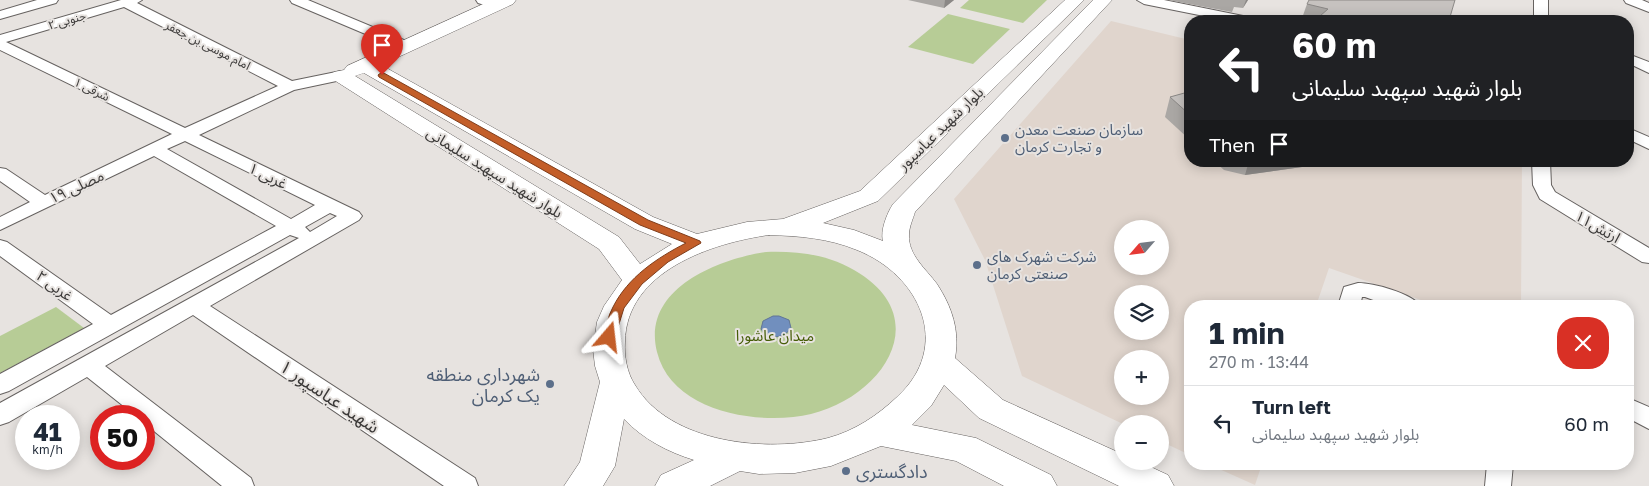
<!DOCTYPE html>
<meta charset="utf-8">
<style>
body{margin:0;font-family:"Golos Text","Noto Sans Arabic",sans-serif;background:#f6f6f7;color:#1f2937;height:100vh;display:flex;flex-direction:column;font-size:19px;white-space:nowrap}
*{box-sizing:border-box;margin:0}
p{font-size:16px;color:#747a83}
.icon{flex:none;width:28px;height:28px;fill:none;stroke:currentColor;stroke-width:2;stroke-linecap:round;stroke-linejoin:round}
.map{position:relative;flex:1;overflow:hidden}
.side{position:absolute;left:1184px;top:300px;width:450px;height:170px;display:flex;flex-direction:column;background:#fff;border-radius:20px;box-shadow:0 2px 12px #0003}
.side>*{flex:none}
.top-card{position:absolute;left:1184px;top:15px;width:450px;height:152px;border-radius:20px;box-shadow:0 2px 12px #0003;background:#202124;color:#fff;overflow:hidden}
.needle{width:32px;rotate:242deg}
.fabs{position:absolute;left:1114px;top:220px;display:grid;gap:10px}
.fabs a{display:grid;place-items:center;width:55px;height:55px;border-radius:50%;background:#fff;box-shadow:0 2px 12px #0003;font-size:25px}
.speed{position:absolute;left:15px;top:405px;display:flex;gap:10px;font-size:25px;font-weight:700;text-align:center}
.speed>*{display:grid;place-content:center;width:65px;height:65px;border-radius:50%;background:#fff;box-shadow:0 2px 12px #0003;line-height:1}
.speed small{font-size:12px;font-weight:400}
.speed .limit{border:8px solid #d22;background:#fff;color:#111}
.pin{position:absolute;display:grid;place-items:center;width:42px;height:42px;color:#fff;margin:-51px -21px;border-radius:50% 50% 50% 0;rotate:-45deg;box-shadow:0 0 5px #0007}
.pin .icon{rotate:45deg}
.me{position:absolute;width:55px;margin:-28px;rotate:17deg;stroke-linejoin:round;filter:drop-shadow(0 0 4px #0008)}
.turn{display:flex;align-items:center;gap:18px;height:105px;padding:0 25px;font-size:22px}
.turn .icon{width:65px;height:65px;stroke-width:2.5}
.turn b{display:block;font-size:35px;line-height:42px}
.then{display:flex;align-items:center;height:48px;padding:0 25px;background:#0003;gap:10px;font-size:19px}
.round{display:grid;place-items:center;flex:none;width:52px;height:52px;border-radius:20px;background:#f6f6f7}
.summary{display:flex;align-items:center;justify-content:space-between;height:85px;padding:0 25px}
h1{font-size:30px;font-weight:700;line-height:38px}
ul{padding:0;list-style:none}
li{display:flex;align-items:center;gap:15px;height:75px;padding:0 25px;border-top:1px solid #e0e1e3}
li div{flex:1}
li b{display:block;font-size:19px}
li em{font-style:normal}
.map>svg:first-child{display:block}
.built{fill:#e0d5cd;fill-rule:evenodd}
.green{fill:#b7cc96}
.water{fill:#718fbe;stroke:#617596}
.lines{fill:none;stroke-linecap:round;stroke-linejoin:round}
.street-casing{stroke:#666260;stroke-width:2}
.secondary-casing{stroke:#666260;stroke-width:1}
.street{fill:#fff;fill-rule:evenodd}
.secondary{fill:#fff;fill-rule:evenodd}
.wall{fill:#aaa7a4}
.shaded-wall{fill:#8b8886}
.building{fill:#c6c2bf;stroke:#8b8886}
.route{fill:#c35e29;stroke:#7f3d1b}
.service-dot{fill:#5c6f8a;stroke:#e7e3e0;stroke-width:2}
.labels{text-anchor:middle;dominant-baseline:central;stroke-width:4;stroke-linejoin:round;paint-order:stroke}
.far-street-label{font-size:12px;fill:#3b3938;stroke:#e7e3e0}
.street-label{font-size:15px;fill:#3b3938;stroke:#e7e3e0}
.service-label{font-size:15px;fill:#4e5e75;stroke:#e7e3e0;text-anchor:start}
.park-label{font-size:15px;fill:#465d07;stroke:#e7e3e0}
.near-service-label{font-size:18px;fill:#4e5e75;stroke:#e7e3e0;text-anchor:end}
.near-street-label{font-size:18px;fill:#3b3938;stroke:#e7e3e0}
</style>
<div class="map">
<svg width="1649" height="486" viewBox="0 0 1649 486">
<rect width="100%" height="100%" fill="#e7e3e0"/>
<g class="built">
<path d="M 1111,21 L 1190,40 L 1190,161 L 1522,161 L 1521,306 L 1438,306 L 1329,268 L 1316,306 L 1190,306 L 1190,455 L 1160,441 L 1160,424 L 1123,424 L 1022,376 L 985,260 L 954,199 ZM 1122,229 L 1160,229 L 1160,266 L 1122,266 ZM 1122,294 L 1160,294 L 1160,331 L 1122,331 ZM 1122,359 L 1160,359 L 1160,396 L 1122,396 Z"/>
<path d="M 1208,464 L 1262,464 L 1255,485 Z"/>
</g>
<g class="green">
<path d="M 969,0 L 1047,0 L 1023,23 L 960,8 Z"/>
<path d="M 948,14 L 1010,29 L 973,64 L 908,47 Z"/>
<path d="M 766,252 C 796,251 827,254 854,270 C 936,317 884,396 811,414 C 761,426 672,413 657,352 C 641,289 718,259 766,252 Z"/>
<path d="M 56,307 L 84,328 L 0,373 L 0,336 Z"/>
</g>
<path class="water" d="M 773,316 L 779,316 L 789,320 L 791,328 C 784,339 768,340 761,329 L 763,321 Z"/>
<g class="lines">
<g class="street-casing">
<g id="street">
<path d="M 37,0 L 58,0 L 56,3 L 0,19 L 0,11 Z"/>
<path d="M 121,0 L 142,0 L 137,3 L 292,81 L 341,71 L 346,73 L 349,76 L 346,79 L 294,90 L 199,135 L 359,212 L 362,216 L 359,220 L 210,306 L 475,478 L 478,486 L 444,486 L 193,315 L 105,366 L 251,478 L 254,486 L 222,486 L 144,423 L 144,416 L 136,416 L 87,377 L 9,422 L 0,425 L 0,403 L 299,238 L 290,235 L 9,391 L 0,394 L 0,374 L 93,324 L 0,256 L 0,240 L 7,242 L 111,315 L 276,226 L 154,156 L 0,230 L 0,217 L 30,202 L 0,181 L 0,168 L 6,169 L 45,195 L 172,134 L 0,50 L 0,35 ZM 124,7 L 278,86 L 185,128 L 6,42 ZM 185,141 L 315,205 L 291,219 L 167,149 ZM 330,213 L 337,216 L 310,232 L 305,227 Z"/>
<path d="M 290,0 L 308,0 L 411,43 L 413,46 L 411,49 L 401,49 L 292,3 Z"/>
<path d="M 476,0 L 495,0 L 504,5 L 497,9 L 478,3 Z"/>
<path d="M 1137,0 L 1164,0 L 1248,17 L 1255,21 L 1229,21 L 1144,4 Z"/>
<rect x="1534" y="0" width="14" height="21"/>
<path d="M 1624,0 L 1642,0 L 1649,3 L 1649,12 L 1626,3 Z"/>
<path d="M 1628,54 L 1649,62 L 1649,73 L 1628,63 Z"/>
<path d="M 1628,128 L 1649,137 L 1649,149 L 1628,139 Z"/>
<path d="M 1532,161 L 1550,161 L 1551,185 L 1555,192 L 1649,248 L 1649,263 L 1642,262 L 1540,199 L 1533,185 Z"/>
<path d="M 1358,283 C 1373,283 1412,293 1420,306 L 1390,306 L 1365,297 L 1362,297 L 1360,306 L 1338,306 L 1344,287 Z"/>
<path d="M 1628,398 L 1649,407 L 1649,429 L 1628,418 Z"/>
<path d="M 1487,464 L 1513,464 L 1511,486 L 1485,486 Z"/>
</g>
</g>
<g class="secondary-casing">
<path id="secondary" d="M 492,0 L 516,0 L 513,4 L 381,65 L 653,217 L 697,234 L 747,222 L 783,219 L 860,191 L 1065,0 L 1084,0 L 878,201 L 823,223 L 854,230 L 883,241 C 880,231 887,213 893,204 L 1093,0 L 1112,0 L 915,212 C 913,219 909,227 909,235 C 908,255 926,269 937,284 C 952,307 960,331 955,358 L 1003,400 L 1122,454 L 1122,461 L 1138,461 L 1168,475 L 1174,486 L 1119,486 L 979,418 L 944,385 L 931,406 L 912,425 L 976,438 L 1051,475 L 1057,486 L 1004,486 L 956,461 L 881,446 L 831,466 L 795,473 L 759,474 L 740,471 L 710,486 L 655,486 L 661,475 L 694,460 C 668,452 643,439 624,419 L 615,466 L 603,486 L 564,486 L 580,462 L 600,382 L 595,366 L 593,349 L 597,322 L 604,306 L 622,280 L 599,249 L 334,80 L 331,76 L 334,72 L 344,70 L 347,66 ZM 364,73 L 635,229 L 672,244 L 640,264 L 619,237 L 355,76 ZM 769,235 C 799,236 828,238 857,250 C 920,275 953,346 897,397 C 877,416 854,431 828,438 C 768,453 670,444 635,385 C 627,373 624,356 625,342 C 626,271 712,243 769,235 Z"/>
</g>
<use href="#street" class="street"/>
<use href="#secondary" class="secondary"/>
</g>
<g class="wall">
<path d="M 908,0 L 954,0 L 944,8 Z"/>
<path d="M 1168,0 L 1248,0 L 1243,8 L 1234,7 L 1232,12 Z"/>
<path d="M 1307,4 L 1450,17 L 1473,21 L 1301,21 Z"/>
<path d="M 1190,92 L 1190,140 L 1165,117 L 1170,97 Z"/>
<path d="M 1214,161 L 1312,161 L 1309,166 L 1245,175 L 1224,170 Z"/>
</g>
<g class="shaded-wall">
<path d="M 945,0 L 954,0 L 944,8 Z"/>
<path d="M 1246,0 L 1248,0 L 1243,8 Z"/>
<path d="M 1249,161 L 1312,161 L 1309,166 L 1245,175 Z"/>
</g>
<g class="building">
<path d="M 1309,0 L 1455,0 L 1450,17 L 1473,21 L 1345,21 L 1320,16 L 1328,9 L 1307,4 Z"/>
<path d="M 1188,92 L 1190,92 L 1190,115 L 1170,97 Z"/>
</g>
<path class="route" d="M 382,72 L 648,220 L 700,241 L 701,243 L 668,262 L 642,284 L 624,308 L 614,340 L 604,340 L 603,337 C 606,327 608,316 613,307 C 628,277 657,258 686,243 L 640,225 L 379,77 L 378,75 Z"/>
<g class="service-dot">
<circle cx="1005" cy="138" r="5"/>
<circle cx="977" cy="265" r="5"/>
<circle cx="550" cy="384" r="5"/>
<circle cx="846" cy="471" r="5"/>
</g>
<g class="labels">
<g class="far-street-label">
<text transform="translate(67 20) rotate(-16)">جنوبی ۲</text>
<text transform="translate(208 45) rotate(27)">امام موسی بن جعفر</text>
<text transform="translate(92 89) rotate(26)">شرقی ۱</text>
</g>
<g class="street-label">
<text transform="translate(940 128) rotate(-44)">بلوار شهید عباسپور</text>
<text transform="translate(495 172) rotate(32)">بلوار شهید سپهبد سلیمانی</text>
<text transform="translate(268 175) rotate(26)">۱ غربی</text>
<text transform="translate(76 186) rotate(-25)">مصلی ۱۹</text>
<text transform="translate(1598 226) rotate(30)">ارتش۱۱</text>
<text transform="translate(55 285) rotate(36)">۲ غربی</text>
</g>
<g class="service-label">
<text x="1015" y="129">سازمان صنعت معدن<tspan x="1015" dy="17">و تجارت کرمان</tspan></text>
<text x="987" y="256">شرکت شهرک های<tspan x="987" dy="17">صنعتی کرمان</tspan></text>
</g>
<g class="park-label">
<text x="775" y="335">میدان عاشورا</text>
</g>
<g class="near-service-label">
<text x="540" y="374">شهرداری منطقه<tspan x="540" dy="21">یک کرمان</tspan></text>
<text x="856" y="471" text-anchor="start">دادگستری</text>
</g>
<g class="near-street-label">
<text transform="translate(330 396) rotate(34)">شهید عباسپور ۱</text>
</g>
</g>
</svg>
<div class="fabs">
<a><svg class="needle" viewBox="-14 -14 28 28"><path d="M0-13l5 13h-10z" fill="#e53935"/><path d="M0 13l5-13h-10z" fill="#747a83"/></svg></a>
<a><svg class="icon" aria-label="layers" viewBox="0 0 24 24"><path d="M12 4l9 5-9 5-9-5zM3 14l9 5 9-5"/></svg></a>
<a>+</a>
<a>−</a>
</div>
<div class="speed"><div>41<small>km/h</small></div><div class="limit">50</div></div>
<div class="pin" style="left:382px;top:75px;background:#d93025"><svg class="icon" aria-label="arrive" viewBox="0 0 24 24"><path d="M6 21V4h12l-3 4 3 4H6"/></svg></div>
<svg class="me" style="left:609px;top:337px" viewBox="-20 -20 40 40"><path d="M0-17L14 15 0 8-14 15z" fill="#c35e29" stroke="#fff" stroke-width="4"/></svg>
<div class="top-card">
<div class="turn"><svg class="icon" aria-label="left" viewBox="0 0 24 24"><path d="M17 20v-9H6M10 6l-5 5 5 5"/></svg><div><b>60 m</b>بلوار شهید سپهبد سلیمانی</div></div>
<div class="then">Then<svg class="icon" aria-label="arrive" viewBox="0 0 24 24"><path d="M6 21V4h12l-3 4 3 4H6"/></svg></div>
</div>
<section class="side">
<div class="summary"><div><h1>1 min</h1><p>270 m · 13:44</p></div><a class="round" style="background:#d93025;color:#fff"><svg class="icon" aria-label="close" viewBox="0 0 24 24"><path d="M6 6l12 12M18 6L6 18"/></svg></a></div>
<ul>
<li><svg class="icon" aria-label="left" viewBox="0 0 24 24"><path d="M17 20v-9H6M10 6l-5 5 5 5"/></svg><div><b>Turn left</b><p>بلوار شهید سپهبد سلیمانی</p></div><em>60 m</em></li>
</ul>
</section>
</div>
